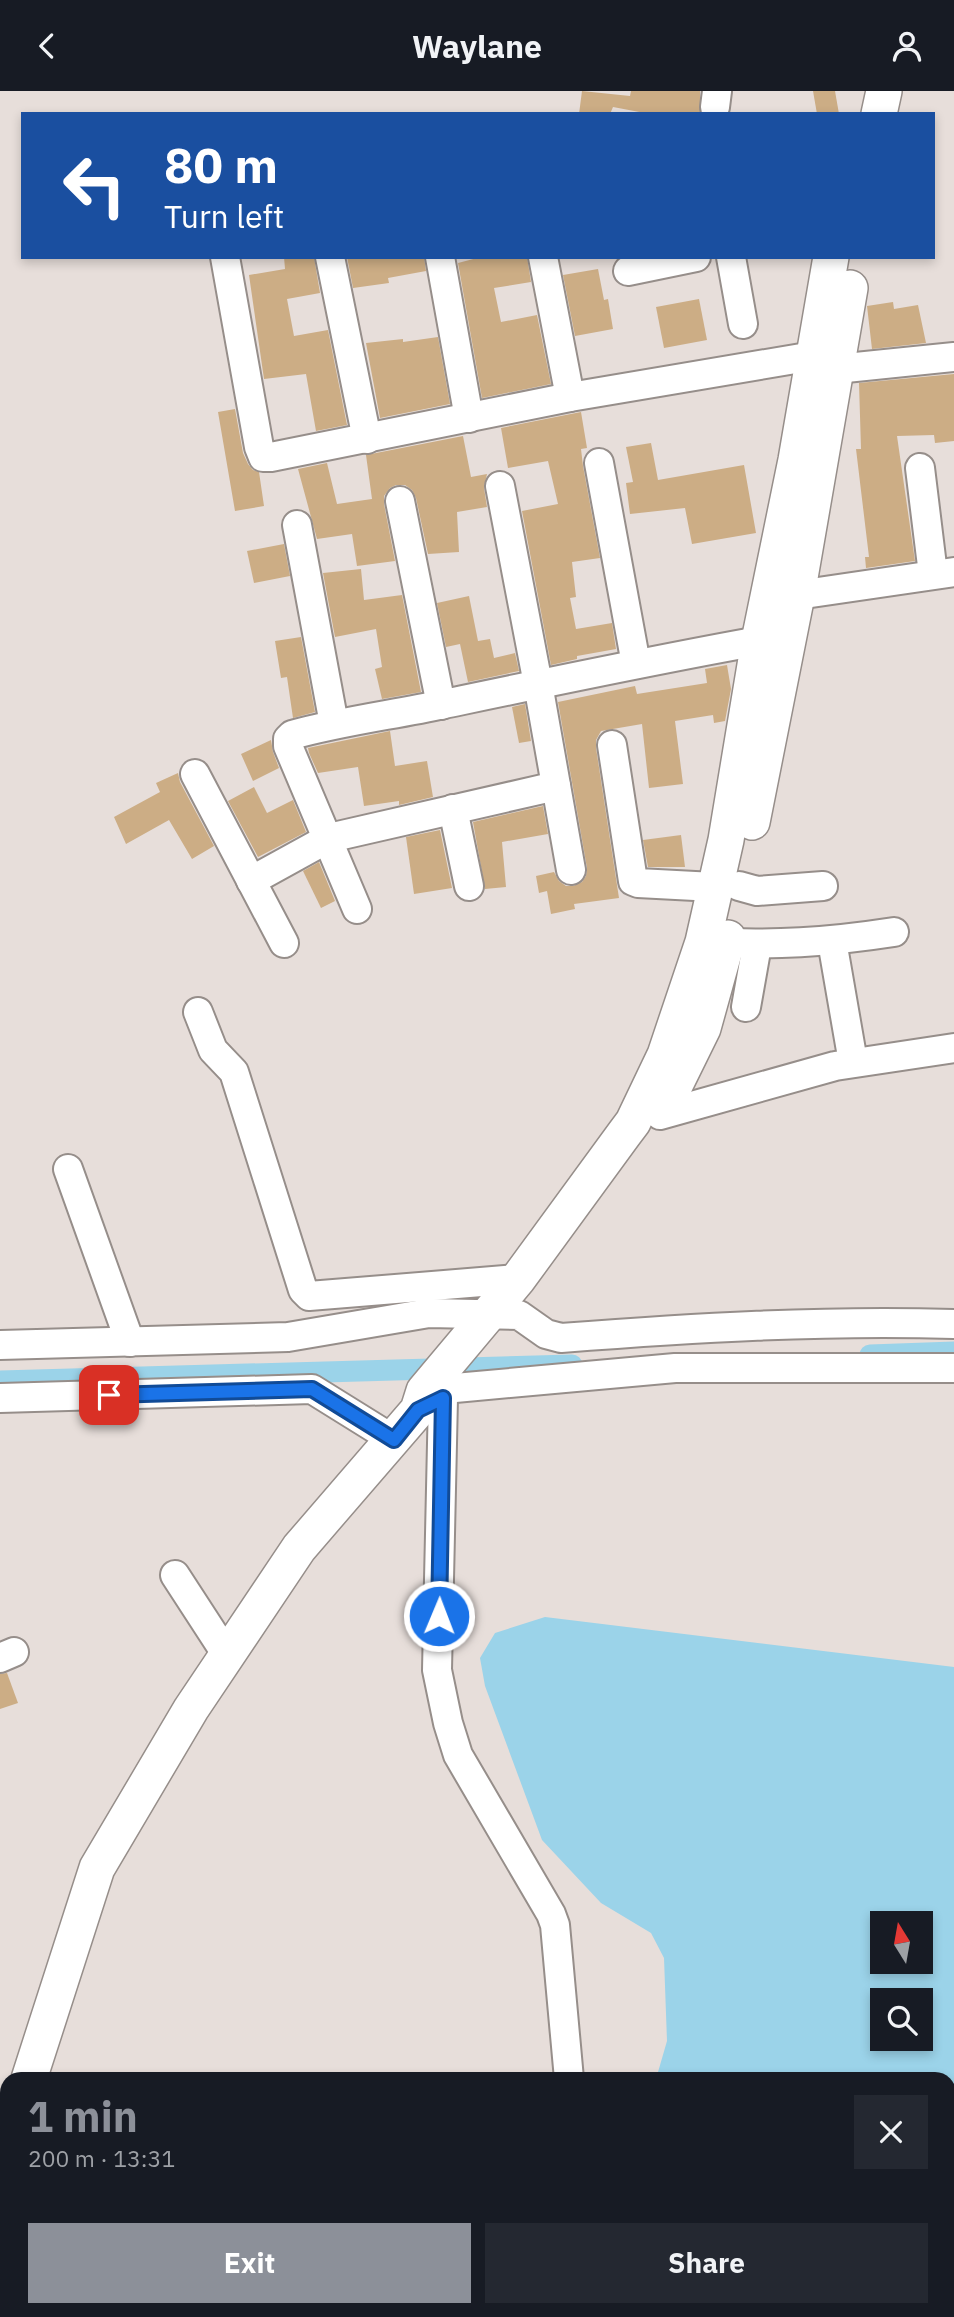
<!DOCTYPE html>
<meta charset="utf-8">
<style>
body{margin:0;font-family:"IBM Plex Sans",sans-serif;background:#242831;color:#f1f3f6;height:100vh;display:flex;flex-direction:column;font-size:26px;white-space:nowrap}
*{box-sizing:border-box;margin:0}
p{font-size:23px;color:#9ea1a6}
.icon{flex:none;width:38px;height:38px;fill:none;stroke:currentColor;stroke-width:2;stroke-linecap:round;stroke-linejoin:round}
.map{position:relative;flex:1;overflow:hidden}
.drawer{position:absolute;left:0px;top:1981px;width:956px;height:245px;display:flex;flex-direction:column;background:#171b24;border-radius:21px 21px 0 0;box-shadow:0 4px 10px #0003}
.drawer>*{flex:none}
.banner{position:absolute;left:21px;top:21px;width:914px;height:147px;border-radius:0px;box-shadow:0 4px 10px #0003;background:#1a4fa0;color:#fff;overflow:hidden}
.needle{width:46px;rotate:349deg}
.buttons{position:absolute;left:870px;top:1820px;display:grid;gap:14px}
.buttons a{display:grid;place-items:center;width:63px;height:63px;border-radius:0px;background:#171b24;box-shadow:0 4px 10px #0003;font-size:35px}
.pin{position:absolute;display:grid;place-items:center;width:60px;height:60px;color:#fff;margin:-30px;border-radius:14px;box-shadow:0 4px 10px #0006}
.me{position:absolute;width:77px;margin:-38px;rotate:1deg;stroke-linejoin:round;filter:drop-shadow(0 0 5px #0008)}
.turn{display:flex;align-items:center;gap:24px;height:147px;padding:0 28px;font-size:32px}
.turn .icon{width:91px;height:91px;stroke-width:2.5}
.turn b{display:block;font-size:49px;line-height:60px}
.round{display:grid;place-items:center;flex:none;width:74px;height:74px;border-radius:0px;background:#242831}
.headline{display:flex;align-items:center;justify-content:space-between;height:119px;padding:0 28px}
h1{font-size:42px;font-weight:700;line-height:52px;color:#8c9099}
.button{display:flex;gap:14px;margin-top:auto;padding:14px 28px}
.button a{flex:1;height:80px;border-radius:0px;background:#8c9099;color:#fff;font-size:28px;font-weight:700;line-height:80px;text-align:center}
.button a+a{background:#242831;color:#f1f3f6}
header{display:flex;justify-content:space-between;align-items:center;height:91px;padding:0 28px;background:#171b24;font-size:32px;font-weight:700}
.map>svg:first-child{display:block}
.water{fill:#9bd3e9;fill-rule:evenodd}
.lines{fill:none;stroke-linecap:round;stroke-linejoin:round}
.canal{stroke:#9bd3e9;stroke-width:21}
.building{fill:#ccad85}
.minor-casing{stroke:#968e8a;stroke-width:32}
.major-casing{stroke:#968e8a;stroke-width:38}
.minor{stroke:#fff;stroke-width:28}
.major{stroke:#fff;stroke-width:35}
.route-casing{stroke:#114b97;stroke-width:18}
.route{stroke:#1a73e8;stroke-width:12}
</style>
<header><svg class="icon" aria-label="back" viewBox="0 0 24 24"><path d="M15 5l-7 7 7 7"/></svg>Waylane<svg class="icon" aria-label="person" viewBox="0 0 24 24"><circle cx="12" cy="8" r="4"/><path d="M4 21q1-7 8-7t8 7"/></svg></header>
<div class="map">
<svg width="954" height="2226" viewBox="0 0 954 2226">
<rect width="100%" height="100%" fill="#e7deda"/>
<path class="water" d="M 545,1526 L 954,1576 L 954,2226 L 836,2226 L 830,2219 L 948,2219 L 948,1988 L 656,1988 L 667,1950 L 664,1867 L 651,1842 L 601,1812 L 542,1749 L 485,1595 L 480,1567 L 495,1542 ZM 882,1832 L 920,1832 L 920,1871 L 882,1871 ZM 882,1909 L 920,1909 L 920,1948 L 882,1948 Z"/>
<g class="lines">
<g class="canal">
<path d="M 870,1264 L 954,1261"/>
<path d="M 0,1290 L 572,1274"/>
</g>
</g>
<g class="building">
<path d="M 582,0 L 630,5 L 631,0 L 700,0 L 700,23 L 650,23 L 613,16 L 610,23 L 579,23 Z"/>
<path d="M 813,0 L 835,0 L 839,23 L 817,23 Z"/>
<path d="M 284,166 L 314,166 L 320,202 L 287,208 L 294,245 L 328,239 L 347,334 L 316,340 L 306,283 L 264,288 L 249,184 L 285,178 Z"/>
<path d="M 347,166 L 424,166 L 426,180 L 388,187 L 389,192 L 353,197 Z"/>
<path d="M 481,166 L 527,166 L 531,191 L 494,197 L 501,231 L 537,224 L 551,293 L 482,307 L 458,172 Z"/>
<path d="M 598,178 L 604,209 L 608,208 L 613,238 L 575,245 L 563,184 Z"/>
<path d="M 699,208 L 707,249 L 664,257 L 656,216 Z"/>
<path d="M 893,211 L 894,218 L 918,214 L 926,252 L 872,258 L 867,215 Z"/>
<path d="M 438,246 L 450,313 L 380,327 L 366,252 L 403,248 L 403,251 Z"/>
<path d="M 954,283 L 954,350 L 935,352 L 934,344 L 897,345 L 915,470 L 866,477 L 865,466 L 869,466 L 856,358 L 861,358 L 859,292 Z"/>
<path d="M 235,318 L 243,362 L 248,373 L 253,379 L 259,381 L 264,415 L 235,420 L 218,321 Z"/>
<path d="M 581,321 L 587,357 L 581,358 L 583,375 L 600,467 L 572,471 L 576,506 L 570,507 L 576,538 L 612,532 L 616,558 L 577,565 L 577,568 L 551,574 L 522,420 L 558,413 L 548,370 L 508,377 L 501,337 Z"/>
<path d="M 463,345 L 471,386 L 487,383 L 484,397 L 487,416 L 457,421 L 459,461 L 428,463 L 416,407 L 412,399 L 405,394 L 396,394 L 390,397 L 384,405 L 384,413 L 395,470 L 357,475 L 352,443 L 317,448 L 298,378 L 327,372 L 337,413 L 372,408 L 366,364 Z"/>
<path d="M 651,352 L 658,389 L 744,374 L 756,442 L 692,453 L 685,417 L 630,423 L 626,392 L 633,391 L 626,356 Z"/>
<path d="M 284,453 L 290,485 L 254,492 L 247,460 Z"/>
<path d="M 361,478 L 364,509 L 402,504 L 421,601 L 382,608 L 375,578 L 382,576 L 376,538 L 335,546 L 323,482 Z"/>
<path d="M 469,505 L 478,550 L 490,548 L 494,567 L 515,562 L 519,580 L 468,591 L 460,553 L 446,556 L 437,512 Z"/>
<path d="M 301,546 L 315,621 L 293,627 L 287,586 L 281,587 L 275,550 Z"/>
<path d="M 727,574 L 731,598 L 725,630 L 714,632 L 713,624 L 675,630 L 683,693 L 649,697 L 642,633 L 601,640 L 596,649 L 596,657 L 619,807 L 574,813 L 575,818 L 551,823 L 547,800 L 539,802 L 536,785 L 554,781 L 559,790 L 566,795 L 573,795 L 582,791 L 586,785 L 587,777 L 558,611 L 635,595 L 637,603 L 707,592 L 705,578 Z"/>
<path d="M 525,613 L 531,650 L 519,652 L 512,616 Z"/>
<path d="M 390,640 L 395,675 L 427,670 L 433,706 L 399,714 L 399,710 L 364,715 L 358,676 L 318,682 L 309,662 L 308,657 Z"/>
<path d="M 271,649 L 273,661 L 279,677 L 253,690 L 241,663 Z"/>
<path d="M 178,682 L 180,691 L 214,755 L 192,768 L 169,729 L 126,753 L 114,726 L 160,701 L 156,692 Z"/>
<path d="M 254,696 L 267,722 L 293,709 L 306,741 L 258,766 L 228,710 Z"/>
<path d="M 543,715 L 548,743 L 502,751 L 506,796 L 485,798 L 473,731 Z"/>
<path d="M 440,739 L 452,797 L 414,803 L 406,746 Z"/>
<path d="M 681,744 L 685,776 L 648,776 L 643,749 Z"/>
<path d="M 319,771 L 335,810 L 321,817 L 303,780 Z"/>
<path d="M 7,1582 L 18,1612 L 0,1618 L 0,1583 Z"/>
</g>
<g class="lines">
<g class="minor-casing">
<g id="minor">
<path d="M 715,16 L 717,0"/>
<path d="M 225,166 L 259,356 L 263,366 L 271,366 L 570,306 L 831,262"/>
<path d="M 330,166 L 367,348"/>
<path d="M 440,166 L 469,327"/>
<path d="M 543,166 L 570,306"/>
<path d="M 731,166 L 743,233"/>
<path d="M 628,180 L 696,166"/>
<path d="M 836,278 L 954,266"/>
<path d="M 599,372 L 636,573"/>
<path d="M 920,377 L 933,483"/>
<path d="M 500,395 L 538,593 L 571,779"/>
<path d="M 400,410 L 441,614"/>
<path d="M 297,434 L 334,633"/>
<path d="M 777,507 L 954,481"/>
<path d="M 612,654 L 633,790 L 638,792 L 714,796"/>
<path d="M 195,683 L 284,852"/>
<path d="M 453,718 L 469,795"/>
<path d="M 251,790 L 329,747 L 556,695"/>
<path d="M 739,795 L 757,800 L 823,795"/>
<path d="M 357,818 L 288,655 L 288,648 L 292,644 C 342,630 393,624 444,613 C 549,591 653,569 759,550"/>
<path d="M 832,850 L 853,971"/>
<path d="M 706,851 C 772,855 829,851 894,841"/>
<path d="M 746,916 L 757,854"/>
<path d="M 198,921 L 213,959 L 234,981 L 303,1199 L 309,1205 L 518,1188"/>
<path d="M 660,1024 L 835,975 L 954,957"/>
<path d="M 68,1078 L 130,1251"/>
<path d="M 0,1254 L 288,1246 L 429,1222 L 519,1224 L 546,1243 L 561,1247 C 691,1237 823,1229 954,1233"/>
<path d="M 455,1297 L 675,1277 L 954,1277"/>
<path d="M 0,1307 L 312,1298 L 394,1349"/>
<path d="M 443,1307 L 437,1579 L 448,1632 L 458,1664 L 551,1823 L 555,1834 L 569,1988"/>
<path d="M 175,1484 L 227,1564"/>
<path d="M 0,1567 L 14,1561"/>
<path d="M 585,2219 L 596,2226"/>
<path d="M 442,2226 L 457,2219"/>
</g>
</g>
<g class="major-casing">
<g id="major">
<path d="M 879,23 L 884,0"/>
<path d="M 752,731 L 797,504 L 850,197"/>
<path d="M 673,998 L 703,937 L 728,847"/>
<path d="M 29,1988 L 97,1777 L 191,1618 L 299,1457 L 418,1319 L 424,1300 L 518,1188 L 624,1043 L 633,1031 L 665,964 L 703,851 L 726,749 L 759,550 L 796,369 L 831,166"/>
<path d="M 0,2080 L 7,2057"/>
</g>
</g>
<use href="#minor" class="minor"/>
<use href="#major" class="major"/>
</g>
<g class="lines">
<g class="route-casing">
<path id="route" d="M 109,1304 L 312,1298 L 394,1349 L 418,1319 L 443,1307 L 439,1525"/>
</g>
<use href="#route" class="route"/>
</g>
</svg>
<div class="buttons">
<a><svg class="needle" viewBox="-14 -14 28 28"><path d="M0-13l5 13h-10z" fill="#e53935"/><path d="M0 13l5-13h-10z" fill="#9ea1a6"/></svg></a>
<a><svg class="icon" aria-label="search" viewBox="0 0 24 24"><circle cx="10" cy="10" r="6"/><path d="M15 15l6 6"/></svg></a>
</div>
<div class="pin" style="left:109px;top:1304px;background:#d93025"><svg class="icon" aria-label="arrive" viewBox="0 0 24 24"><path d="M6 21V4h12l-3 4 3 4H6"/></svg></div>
<svg class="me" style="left:439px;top:1525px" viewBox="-20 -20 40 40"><circle r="17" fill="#1a73e8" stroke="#fff" stroke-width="3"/><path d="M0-11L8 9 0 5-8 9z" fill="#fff"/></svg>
<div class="banner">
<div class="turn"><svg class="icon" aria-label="left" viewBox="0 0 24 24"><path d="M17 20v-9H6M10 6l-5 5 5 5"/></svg><div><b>80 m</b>Turn left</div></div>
</div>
<section class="drawer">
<div class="headline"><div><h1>1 min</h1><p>200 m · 13:31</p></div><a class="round"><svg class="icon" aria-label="close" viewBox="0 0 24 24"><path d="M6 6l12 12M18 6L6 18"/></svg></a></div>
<div class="button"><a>Exit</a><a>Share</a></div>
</section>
</div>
